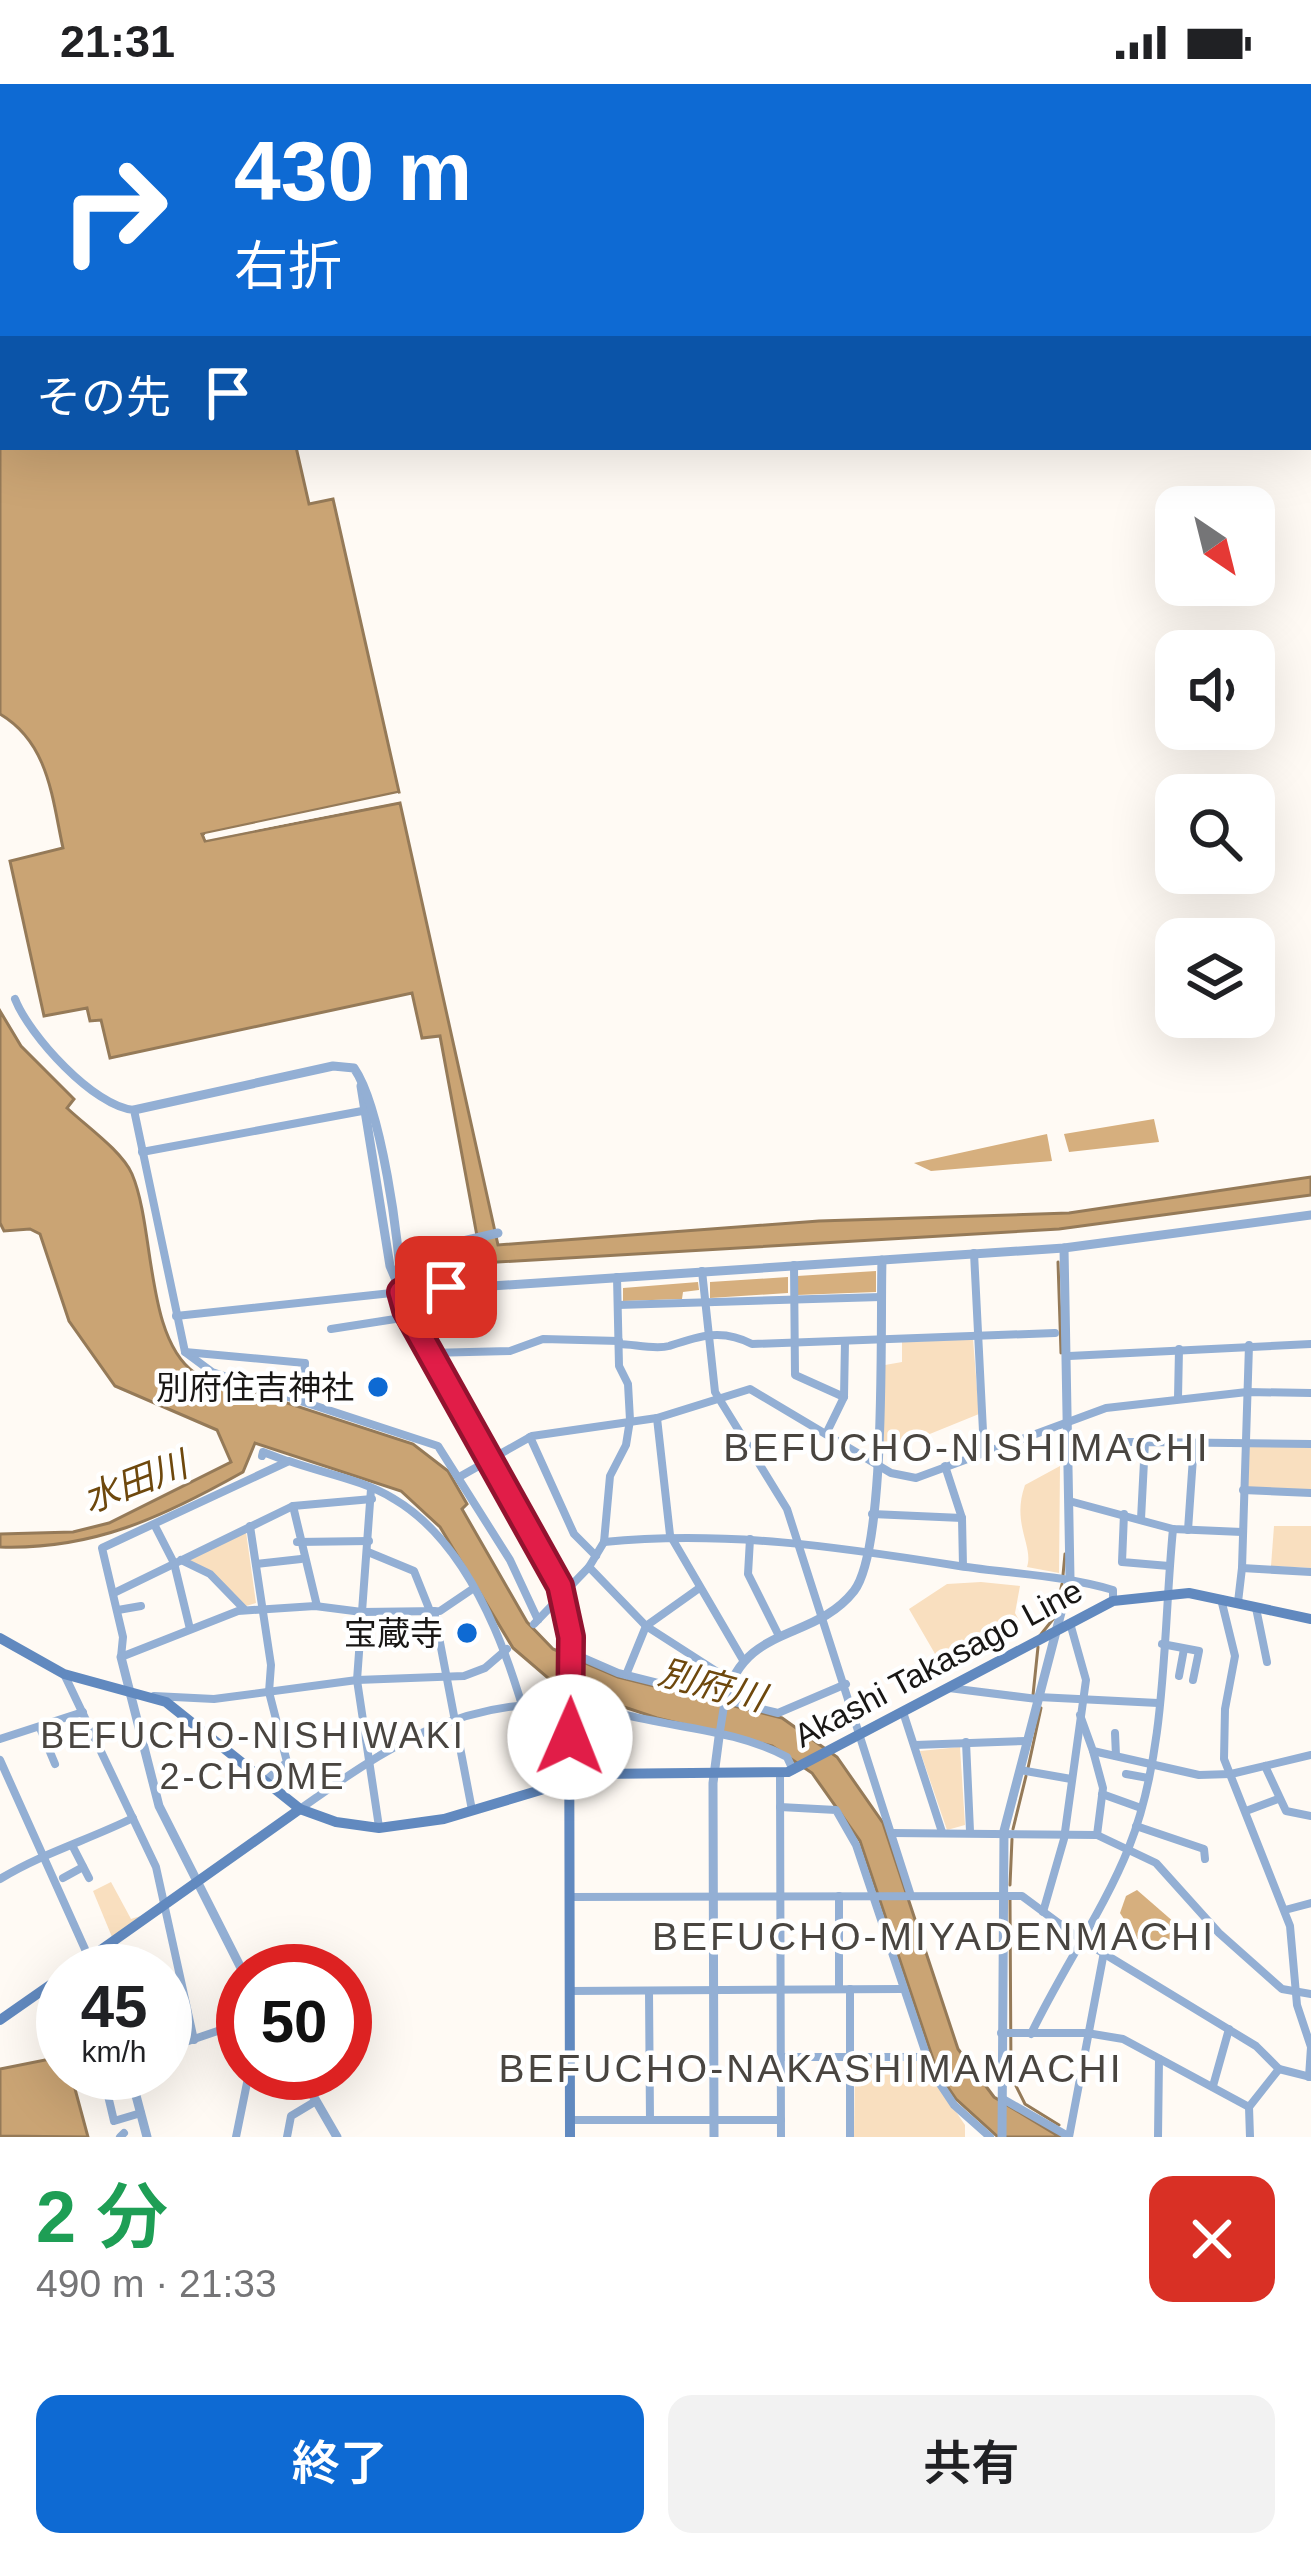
<!DOCTYPE html>
<html lang="ja">
<meta charset="utf-8">
<style>
body{margin:0;font-family:Arial,"Noto Sans JP",sans-serif;background:#f2f2f2;color:#202124;height:100vh;display:flex;flex-direction:column;font-size:45px;white-space:nowrap}
*{box-sizing:border-box;margin:0}
p{font-size:39px;color:#757577}
.icon{flex:none;width:66px;height:66px;fill:none;stroke:currentColor;stroke-width:2;stroke-linecap:round;stroke-linejoin:round}
.map{position:relative;height:2053px;overflow:hidden}
.drawer{display:flex;flex-direction:column;background:#fff;flex:1}
.drawer>*{flex:none}
.hud{position:absolute;left:0px;top:0px;width:1311px;height:366px;box-shadow:0 12px 48px #0002;background:#0e6ad3;color:#fff;overflow:hidden}
.needle{width:78px;rotate:145deg}
.controls{position:absolute;left:1155px;top:402px;display:grid;gap:24px}
.controls a{display:grid;place-items:center;width:120px;height:120px;border-radius:24px;background:#fff;box-shadow:0 12px 48px #0002;font-size:60px}
.speed{position:absolute;left:36px;top:1860px;display:flex;gap:24px;font-size:60px;font-weight:700;text-align:center}
.speed>*{display:grid;place-content:center;width:156px;height:156px;border-radius:50%;background:#fff;box-shadow:0 12px 48px #0002;line-height:1}
.speed small{font-size:30px;font-weight:400}
.speed .limit{border:18px solid #d22;background:#fff;color:#111}
.pin{position:absolute;display:grid;place-items:center;width:102px;height:102px;color:#fff;margin:-51px;border-radius:24px;box-shadow:0 6px 18px #0006}
.me{position:absolute;width:132px;margin:-66px;rotate:1deg;stroke-linejoin:round;filter:drop-shadow(0 0 9px #0008)}
.turn{display:flex;align-items:center;gap:42px;height:252px;padding:0 36px;font-size:54px}
.turn .icon{width:156px;height:156px;stroke-width:2.5}
.turn b{display:block;font-size:84px;line-height:102px}
.then{display:flex;align-items:center;height:114px;padding:0 36px;background:#0003;gap:24px;font-size:45px}
.round{display:grid;place-items:center;flex:none;width:126px;height:126px;border-radius:24px;background:#f2f2f2}
.overview{display:flex;align-items:center;justify-content:space-between;height:204px;padding:0 36px}
h1{font-size:72px;font-weight:600;line-height:90px;color:#1e9e55}
.action{display:flex;gap:24px;margin-top:auto;padding:24px 36px}
.action a{flex:1;height:138px;border-radius:24px;background:#0e6ad3;color:#fff;font-size:48px;font-weight:600;line-height:138px;text-align:center}
.action a+a{background:#f2f2f2;color:#202124}
.status{display:flex;justify-content:space-between;align-items:center;height:84px;padding:0 60px;background:#fff;direction:ltr}
.status svg{height:33px;fill:currentColor}
.map>svg:first-child{display:block}
.green{fill:#f9dfbf}
.forest{fill:#d6af7e}
.water{fill:#caa474;stroke:#957a58;stroke-width:3}
.pier{fill:#fffaf4}
.lines{fill:none;stroke-linecap:round;stroke-linejoin:round}
.stream{stroke:#957a58;stroke-width:3}
.minor{stroke:#93afd4;stroke-width:8}
.tertiary{stroke:#93afd4;stroke-width:9}
.secondary{stroke:#6189bf;stroke-width:10}
.route-casing{stroke:#92132f;stroke-width:30}
.route{stroke:#e11d48;stroke-width:21}
.poi-dot{fill:#0e6ad3;stroke:#fff;stroke-width:4.5}
.labels{text-anchor:middle;dominant-baseline:central;stroke-width:9;stroke-linejoin:round;paint-order:stroke}
.poi-label{font-size:33px;fill:#191715;stroke:#fff;text-anchor:end}
.street-label{font-size:33px;fill:#191715;stroke:#fff}
.water-label{font-size:36px;font-style:italic;fill:#6e480d;stroke:#fff}
.neighbourhood-label{font-size:36px;letter-spacing:3px;fill:#494540;stroke:#fff}
.quarter-label{font-size:39px;letter-spacing:3px;fill:#494540;stroke:#fff}
</style>
<div class="status"><b>21:31</b><svg viewBox="0 0 49 12"><path d="M0 12V9h3v3zM5 12V6h3v6zM10 12V3h3v9zM15 12V0h3v12zM26 1h20v11H26zM47 4h2v5h-2z"/></svg></div>
<div class="map">
<svg width="1311" height="2053" viewBox="0 0 1311 2053">
<rect width="100%" height="100%" fill="#fffaf4"/>
<g class="green">
<path d="M 973,1255 L 979,1330 L 883,1369 L 885,1281 L 902,1278 L 902,1258 Z"/>
<path d="M 1247,1362 L 1311,1362 L 1311,1408 L 1244,1405 Z"/>
<path d="M 1060,1382 L 1059,1489 L 1027,1483 C 1034,1462 1011,1440 1025,1401 Z"/>
<path d="M 1274,1442 L 1311,1442 L 1311,1484 L 1271,1482 Z"/>
<path d="M 246,1448 L 256,1519 L 243,1523 L 217,1494 L 187,1476 Z"/>
<path d="M 981,1498 L 1020,1502 L 1015,1529 L 1021,1540 L 1015,1552 L 945,1587 L 909,1525 L 947,1500 Z"/>
<path d="M 960,1663 L 965,1741 L 947,1746 L 920,1667 Z"/>
<path d="M 111,1798 L 131,1835 L 144,1831 L 112,1853 L 93,1807 Z"/>
<path d="M 921,1976 L 965,2041 L 965,2053 L 854,2053 L 855,1980 Z"/>
</g>
<g class="forest">
<path d="M 1154,1035 L 1159,1058 L 1069,1068 L 1064,1050 Z"/>
<path d="M 1047,1050 L 1052,1077 L 931,1087 L 914,1079 Z"/>
<path d="M 876,1187 L 876,1208 L 797,1211 L 797,1192 Z"/>
<path d="M 788,1193 L 788,1209 L 710,1214 L 710,1198 Z"/>
<path d="M 698,1198 L 699,1206 L 683,1208 L 682,1215 L 623,1217 L 623,1204 Z"/>
<path d="M 1137,1806 L 1175,1839 L 1177,1846 L 1168,1858 L 1137,1855 L 1120,1829 L 1126,1812 Z"/>
</g>
<g class="water">
<path d="M 0,0 L 212,0 L 3,3 L 3,363 L 296,363 L 309,420 L 333,415 L 399,708 L 202,750 L 205,757 L 400,719 L 498,1161 L 819,1137 L 1069,1129 L 1311,1093 L 1311,1111 L 1059,1145 L 482,1179 L 440,952 L 422,954 L 412,909 L 110,974 L 101,936 L 90,937 L 87,924 L 44,932 L 10,777 L 63,764 C 52,714 49,659 0,630 Z"/>
<path d="M 0,927 L 21,962 L 74,1015 L 67,1024 C 86,1042 122,1067 132,1090 C 155,1144 145,1254 195,1289 L 413,1360 L 448,1387 L 467,1420 L 462,1425 L 527,1538 L 553,1565 L 618,1593 L 782,1634 L 837,1673 L 883,1739 L 958,1965 L 994,2013 L 1060,2053 L 998,2053 L 956,2015 L 937,1987 L 860,1757 L 812,1689 L 772,1662 L 657,1634 L 555,1600 L 513,1564 L 440,1443 L 401,1407 L 255,1359 L 243,1388 C 163,1433 93,1466 0,1463 L 0,1450 L 73,1448 L 109,1439 L 231,1378 L 217,1346 L 115,1302 L 69,1237 L 40,1150 L 30,1145 L 4,1147 L 0,1139 Z"/>
<path d="M 60,1973 L 63,1989 L 71,1990 L 88,2053 L 0,2052 L 0,1985 Z"/>
</g>
<path class="pier" d="M 398,709 L 399,717 L 206,756 L 205,750 Z"/>
<g class="lines">
<g class="stream">
<path d="M 1058,1178 L 1061,1269"/>
<path d="M 1063,1491 L 1065,1470"/>
<path d="M 1038,1554 L 1054,1534 L 1062,1500"/>
<path d="M 1033,1611 L 1038,1563"/>
<path d="M 1028,1684 L 1041,1624"/>
<path d="M 1013,1745 L 1026,1692"/>
<path d="M 1010,1801 L 1012,1755"/>
<path d="M 1010,1814 L 1011,1992 L 1025,2020 L 1059,2041"/>
</g>
<g class="minor">
<path d="M 15,915 C 29,951 94,1023 134,1026 L 185,1268 L 212,1288 L 438,1362 L 510,1476 L 538,1536"/>
<path d="M 142,1068 L 362,1027"/>
<path d="M 463,1157 L 471,1201"/>
<path d="M 974,1169 L 984,1367"/>
<path d="M 794,1181 L 795,1291 L 844,1313"/>
<path d="M 702,1187 L 715,1308 L 787,1425 L 911,1812"/>
<path d="M 618,1221 L 881,1213"/>
<path d="M 176,1232 L 401,1208"/>
<path d="M 331,1245 L 408,1233"/>
<path d="M 619,1260 C 633,1260 655,1266 669,1262 C 699,1252 722,1244 752,1260 L 1055,1249"/>
<path d="M 1249,1261 L 1242,1484 L 1311,1488"/>
<path d="M 185,1268 L 305,1279 L 303,1315"/>
<path d="M 428,1269 L 510,1267 L 543,1255 L 619,1257"/>
<path d="M 1069,1272 L 1311,1260"/>
<path d="M 1178,1314 L 1179,1265"/>
<path d="M 657,1334 L 670,1451 L 743,1576"/>
<path d="M 826,1350 L 844,1313 L 845,1257"/>
<path d="M 530,1353 L 574,1450 L 596,1472"/>
<path d="M 1120,1358 L 1145,1358"/>
<path d="M 262,1372 L 263,1368 L 287,1377"/>
<path d="M 945,1382 L 962,1434 L 963,1482"/>
<path d="M 461,1392 L 532,1352 L 657,1334 L 750,1305 L 891,1389 L 916,1394 L 1106,1324 L 1247,1308 L 1311,1309"/>
<path d="M 371,1405 L 357,1596 L 379,1743"/>
<path d="M 1243,1406 L 1311,1409"/>
<path d="M 1073,1418 L 1173,1445 L 1242,1448"/>
<path d="M 293,1422 L 317,1522"/>
<path d="M 872,1430 L 962,1434"/>
<path d="M 1124,1430 L 1122,1478 L 1169,1482"/>
<path d="M 1141,1435 L 1145,1358 L 1311,1360"/>
<path d="M 155,1442 L 174,1479 L 190,1545"/>
<path d="M 250,1442 L 271,1581 L 269,1608 L 287,1678 L 265,1697"/>
<path d="M 1188,1446 L 1194,1359"/>
<path d="M 750,1455 L 748,1490 L 778,1550"/>
<path d="M 297,1458 L 369,1457"/>
<path d="M 604,1458 C 725,1446 840,1463 959,1482 C 1012,1490 1062,1491 1113,1506 L 1113,1517"/>
<path d="M 368,1468 L 414,1487 L 430,1527"/>
<path d="M 181,1476 L 210,1490 L 244,1525"/>
<path d="M 256,1480 L 301,1475"/>
<path d="M 589,1483 L 646,1542 L 730,1596"/>
<path d="M 471,1506 L 440,1527 L 362,1528 L 315,1522 L 238,1527 L 121,1573 L 123,1553 L 102,1464 L 289,1377 C 322,1389 364,1396 394,1415 C 484,1468 522,1610 544,1705"/>
<path d="M 114,1509 L 293,1422 L 372,1415"/>
<path d="M 1221,1515 L 1235,1572 L 1225,1625 L 1224,1675 L 1290,1842 L 1297,1921 L 1311,1963 L 1309,1993"/>
<path d="M 1238,1518 L 1242,1484"/>
<path d="M 1256,1524 L 1267,1578"/>
<path d="M 118,1526 L 141,1522"/>
<path d="M 434,1527 L 472,1726"/>
<path d="M 534,1540 L 589,1483 L 604,1458 L 610,1392 L 626,1361 L 630,1336 L 628,1300 L 619,1282 L 617,1193"/>
<path d="M 1162,1560 L 1199,1567 L 1193,1596"/>
<path d="M 572,1569 L 618,1589 L 778,1629 L 846,1600"/>
<path d="M 626,1591 L 646,1542 L 698,1505"/>
<path d="M 65,1592 L 156,1783 L 194,1956"/>
<path d="M 1179,1592 L 1184,1565"/>
<path d="M 949,1604 L 1037,1615"/>
<path d="M 154,1612 L 214,1615 L 357,1596 L 464,1592 L 485,1584 L 507,1565"/>
<path d="M 571,1612 C 638,1645 722,1638 787,1673 L 793,1686"/>
<path d="M 1038,1613 L 1158,1619"/>
<path d="M 903,1628 L 942,1748"/>
<path d="M 1080,1631 L 1093,1667 L 1199,1691 L 1231,1690 L 1311,1671"/>
<path d="M 40,1644 L 55,1680"/>
<path d="M 1115,1649 L 1116,1672"/>
<path d="M 719,1653 L 725,1616"/>
<path d="M 0,1655 L 83,1628"/>
<path d="M 966,1658 L 970,1747"/>
<path d="M 915,1661 L 1026,1657"/>
<path d="M 1093,1667 L 1103,1704 L 1097,1751"/>
<path d="M 0,1676 L 89,1874"/>
<path d="M 1265,1682 L 1286,1727 L 1311,1732"/>
<path d="M 1020,1686 L 1071,1695"/>
<path d="M 780,1690 L 781,2053"/>
<path d="M 1126,1690 L 1148,1694"/>
<path d="M 1102,1710 L 1141,1724"/>
<path d="M 780,1723 L 836,1726 L 856,1761 L 932,1988 L 954,2021 L 990,2053"/>
<path d="M 300,1725 C 385,1665 459,1613 569,1621"/>
<path d="M 1246,1727 L 1278,1715"/>
<path d="M 1136,1742 L 1204,1765 L 1205,1775"/>
<path d="M 892,1749 L 1097,1751 L 1156,1779 L 1219,1849 L 1282,1905 L 1311,1910"/>
<path d="M 73,1763 L 89,1794"/>
<path d="M 63,1794 L 83,1783"/>
<path d="M 0,1795 C 43,1769 88,1756 133,1734"/>
<path d="M 839,1812 L 839,1905"/>
<path d="M 570,1813 L 1022,1812 L 1080,1855 L 1256,1962 L 1279,1985 L 1311,1993"/>
<path d="M 1285,1826 L 1311,1819"/>
<path d="M 1043,1828 L 1064,1755 L 1086,1596 L 1070,1539"/>
<path d="M 850,1905 L 850,2053"/>
<path d="M 569,1907 L 902,1905"/>
<path d="M 649,1907 L 650,2036"/>
<path d="M 1001,1949 L 1087,1949 L 1123,1955 L 1249,2023"/>
<path d="M 1031,1950 C 1061,1887 1104,1826 1129,1763 C 1167,1668 1163,1547 1173,1445"/>
<path d="M 165,1965 L 238,1940 L 243,1945"/>
<path d="M 781,1973 L 925,1973"/>
<path d="M 105,1999 L 114,2037 L 141,2029"/>
<path d="M 1213,2002 L 1229,1945"/>
<path d="M 1003,2015 L 1068,2052"/>
<path d="M 569,2036 L 781,2036"/>
<path d="M 120,2053 L 124,2049"/>
<path d="M 236,2053 L 249,1989"/>
<path d="M 287,2053 L 291,2032 L 316,2017"/>
<path d="M 1069,2053 L 1104,1868"/>
<path d="M 1158,2053 L 1159,1975"/>
<path d="M 1250,2053 L 1249,2023 L 1279,1985"/>
</g>
<g class="tertiary">
<path d="M 361,1002 L 390,1182 L 399,1203"/>
<path d="M 134,1026 L 333,982 L 354,984 C 381,1023 400,1158 401,1208"/>
<path d="M 463,1157 L 498,1149"/>
<path d="M 401,1208 L 1064,1164 L 1311,1131"/>
<path d="M 121,1573 L 159,1722 L 243,1888"/>
<path d="M 725,1616 C 745,1539 814,1558 854,1507 C 887,1464 880,1239 882,1176"/>
<path d="M 89,1874 L 95,1887"/>
<path d="M 130,1989 L 147,2053"/>
<path d="M 300,1989 L 337,2053"/>
<path d="M 714,2053 L 713,1699 L 719,1653"/>
<path d="M 1002,2053 L 1004,1747 L 1070,1494 L 1064,1164"/>
</g>
<g class="secondary">
<path d="M 401,1208 L 412,1241 L 547,1472 L 569,1541 L 570,2053"/>
<path d="M 0,1554 L 64,1590 L 166,1618 L 300,1725 L 336,1738 L 379,1744 L 444,1735 L 594,1690 L 788,1688 L 1113,1517 L 1189,1509 L 1311,1535"/>
<path d="M 71,1887 L 300,1725"/>
<path d="M 0,1936 L 63,1892"/>
</g>
</g>
<g class="lines">
<g class="route-casing">
<path id="route" d="M 446,1203 L 401,1208 L 406,1226 L 560,1502 L 571,1553 L 570,1653"/>
</g>
<use href="#route" class="route"/>
</g>
<g class="poi-dot">
<circle cx="378" cy="1303" r="12"/>
<circle cx="467" cy="1549" r="12"/>
</g>
<g class="labels">
<g class="poi-label">
<text x="354" y="1303">別府住吉神社</text>
<text x="443" y="1549">宝蔵寺</text>
</g>
<g class="street-label">
<text transform="translate(938 1579) rotate(-28)">Akashi Takasago Line</text>
</g>
<g class="water-label">
<text transform="translate(135 1398) rotate(-21)">水田川</text>
<text transform="translate(712 1601) rotate(15)">別府川</text>
</g>
<g class="neighbourhood-label">
<text x="253" y="1651">BEFUCHO-NISHIWAKI<tspan x="253" dy="41">2-CHOME</tspan></text>
</g>
<g class="quarter-label">
<text x="967" y="1363">BEFUCHO-NISHIMACHI</text>
<text x="934" y="1852">BEFUCHO-MIYADENMACHI</text>
<text x="811" y="1984">BEFUCHO-NAKASHIMAMACHI</text>
</g>
</g>
</svg>
<div class="controls">
<a><svg class="needle" viewBox="-14 -14 28 28"><path d="M0-13l5 13h-10z" fill="#e53935"/><path d="M0 13l5-13h-10z" fill="#757577"/></svg></a>
<a><svg class="icon" aria-label="sound" viewBox="0 0 24 24"><path d="M4 9h4l5-4v14l-5-4H4zM17 9q2 3 0 6"/></svg></a>
<a><svg class="icon" aria-label="search" viewBox="0 0 24 24"><circle cx="10" cy="10" r="6"/><path d="M15 15l6 6"/></svg></a>
<a><svg class="icon" aria-label="layers" viewBox="0 0 24 24"><path d="M12 4l9 5-9 5-9-5zM3 14l9 5 9-5"/></svg></a>
</div>
<div class="speed"><div>45<small>km/h</small></div><div class="limit">50</div></div>
<div class="pin" style="left:446px;top:1203px;background:#d93025"><svg class="icon" aria-label="arrive" viewBox="0 0 24 24"><path d="M6 21V4h12l-3 4 3 4H6"/></svg></div>
<svg class="me" style="left:570px;top:1653px" viewBox="-20 -20 40 40"><circle r="19" fill="#fff"/><path d="M0-13L10 11 0 6-10 11z" fill="#e11d48"/></svg>
<div class="hud">
<div class="turn"><svg class="icon" aria-label="right" viewBox="0 0 24 24"><path d="M7 20v-9h11M14 6l5 5-5 5"/></svg><div><b>430 m</b>右折</div></div>
<div class="then">その先<svg class="icon" aria-label="arrive" viewBox="0 0 24 24"><path d="M6 21V4h12l-3 4 3 4H6"/></svg></div>
</div>
</div>
<section class="drawer">
<div class="overview"><div><h1>2 分</h1><p>490 m · 21:33</p></div><a class="round" style="background:#d93025;color:#fff"><svg class="icon" aria-label="close" viewBox="0 0 24 24"><path d="M6 6l12 12M18 6L6 18"/></svg></a></div>
<div class="action"><a>終了</a><a>共有</a></div>
</section>
